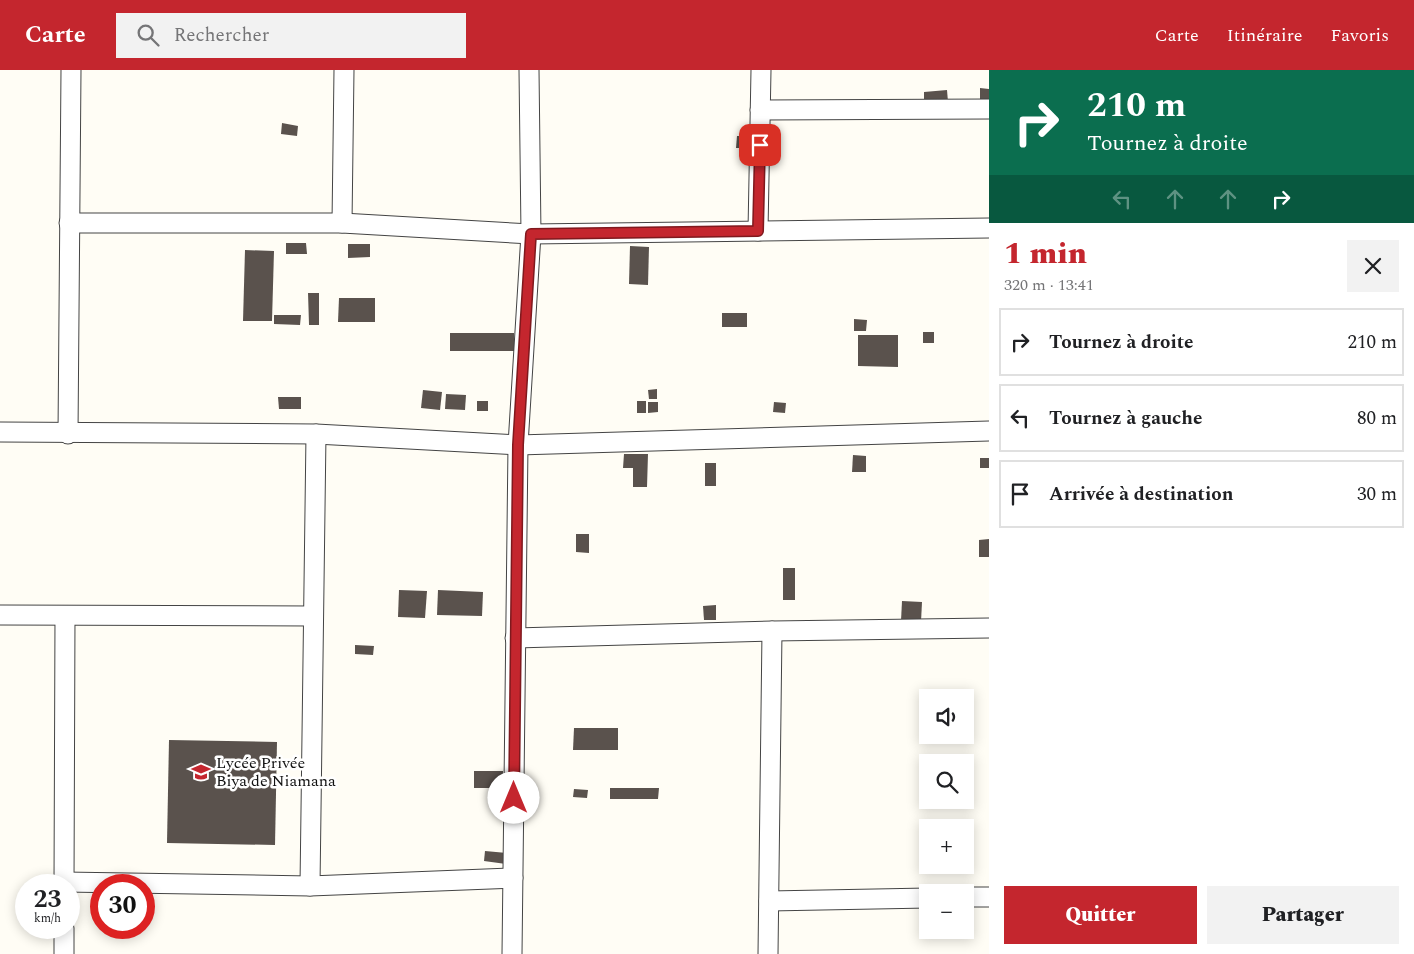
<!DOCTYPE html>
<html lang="fr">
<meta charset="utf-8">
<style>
body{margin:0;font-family:Spectral,serif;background:#f2f2f2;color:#202124;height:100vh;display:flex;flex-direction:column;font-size:19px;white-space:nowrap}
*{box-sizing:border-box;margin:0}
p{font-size:16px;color:#757577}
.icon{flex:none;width:28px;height:28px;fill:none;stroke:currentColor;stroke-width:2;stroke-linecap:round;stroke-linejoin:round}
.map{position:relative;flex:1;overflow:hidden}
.sheet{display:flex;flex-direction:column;background:#fff;width:425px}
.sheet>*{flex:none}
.hud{background:#0b6e4f;color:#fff;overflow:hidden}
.buttons{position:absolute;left:919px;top:619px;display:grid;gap:10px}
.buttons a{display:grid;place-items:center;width:55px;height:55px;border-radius:0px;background:#fff;box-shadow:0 2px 12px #0003;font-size:25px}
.speed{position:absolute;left:15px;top:804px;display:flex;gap:10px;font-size:25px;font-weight:700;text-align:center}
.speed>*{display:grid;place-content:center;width:65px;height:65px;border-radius:50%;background:#fff;box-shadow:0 2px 12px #0003;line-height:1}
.speed small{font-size:12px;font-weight:400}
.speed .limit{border:8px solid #d22;background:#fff;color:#111}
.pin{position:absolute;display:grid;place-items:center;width:42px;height:42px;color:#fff;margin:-21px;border-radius:10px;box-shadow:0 2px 8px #0006}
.me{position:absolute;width:55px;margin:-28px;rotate:0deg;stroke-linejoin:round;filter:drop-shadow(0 0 4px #0008)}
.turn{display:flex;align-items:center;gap:18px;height:105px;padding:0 15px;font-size:22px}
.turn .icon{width:65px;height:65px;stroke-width:2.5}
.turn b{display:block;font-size:35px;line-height:42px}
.lanes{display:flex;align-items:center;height:48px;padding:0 15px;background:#0003;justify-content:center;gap:25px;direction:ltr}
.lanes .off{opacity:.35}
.round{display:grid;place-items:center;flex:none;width:52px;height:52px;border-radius:0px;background:#f2f2f2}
.overview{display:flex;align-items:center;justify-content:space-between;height:85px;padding:0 15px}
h1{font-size:30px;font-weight:800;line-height:38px;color:#c4262e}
.primary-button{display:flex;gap:10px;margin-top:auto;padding:10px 15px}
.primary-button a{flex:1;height:58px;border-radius:0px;background:#c4262e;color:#fff;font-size:20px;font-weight:800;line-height:58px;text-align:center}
.primary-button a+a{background:#f2f2f2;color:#202124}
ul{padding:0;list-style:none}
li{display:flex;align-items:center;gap:15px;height:68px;margin:0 10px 8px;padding:0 5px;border:2px solid #e0e0e0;border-radius:0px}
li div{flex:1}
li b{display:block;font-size:19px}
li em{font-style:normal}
header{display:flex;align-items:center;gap:30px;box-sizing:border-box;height:70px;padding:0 25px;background:#c4262e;color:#fff}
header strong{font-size:24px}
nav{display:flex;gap:28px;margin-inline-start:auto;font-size:18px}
.search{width:350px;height:45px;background:#f2f2f2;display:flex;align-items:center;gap:12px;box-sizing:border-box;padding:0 18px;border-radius:0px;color:#757577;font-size:19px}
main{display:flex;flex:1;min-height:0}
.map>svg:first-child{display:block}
.building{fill:#5a524d}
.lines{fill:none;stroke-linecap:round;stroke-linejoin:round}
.minor-casing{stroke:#444;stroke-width:21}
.minor{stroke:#fff;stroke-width:19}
.route-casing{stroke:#7f191e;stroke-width:12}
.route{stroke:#c4262e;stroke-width:9}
.labels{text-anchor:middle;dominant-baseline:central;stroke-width:5;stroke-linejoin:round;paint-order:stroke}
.poi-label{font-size:16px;fill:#111;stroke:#fff;text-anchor:start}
</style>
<header>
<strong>Carte</strong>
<div class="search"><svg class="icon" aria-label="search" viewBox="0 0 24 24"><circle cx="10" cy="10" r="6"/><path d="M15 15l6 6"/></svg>Rechercher</div>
<nav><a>Carte</a><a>Itinéraire</a><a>Favoris</a></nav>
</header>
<main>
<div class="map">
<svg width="989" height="884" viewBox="0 0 989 884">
<rect width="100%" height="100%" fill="#fffdf5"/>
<g class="building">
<path d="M 980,18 L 989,19 L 989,30 L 980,29 Z"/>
<path d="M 947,20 L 948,32 L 924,33 L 924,22 Z"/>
<path d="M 282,53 L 298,56 L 297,66 L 281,64 Z"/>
<path d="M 737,66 L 750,66 L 749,78 L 736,78 Z"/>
<path d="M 286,173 L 306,173 L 307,184 L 286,184 Z"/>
<path d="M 348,174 L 370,174 L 370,187 L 348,188 Z"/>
<path d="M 630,176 L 649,177 L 648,215 L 629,214 Z"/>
<path d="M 245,180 L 274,181 L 272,251 L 243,251 Z"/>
<path d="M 308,223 L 319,223 L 319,255 L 309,255 Z"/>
<path d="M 339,228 L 375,228 L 375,252 L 338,252 Z"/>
<rect x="722" y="243" width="25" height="14"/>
<path d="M 274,245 L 301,245 L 300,255 L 274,254 Z"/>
<path d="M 854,249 L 867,250 L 866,261 L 854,261 Z"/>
<rect x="923" y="262" width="11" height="11"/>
<rect x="450" y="263" width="64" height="18"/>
<path d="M 858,265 L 898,265 L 898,297 L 858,296 Z"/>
<path d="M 657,319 L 657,329 L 649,329 L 648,320 Z"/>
<path d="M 423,320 L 442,322 L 440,340 L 421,338 Z"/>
<path d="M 446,324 L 466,325 L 465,340 L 445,339 Z"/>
<path d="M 278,327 L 301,327 L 301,339 L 279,339 Z"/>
<rect x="477" y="331" width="11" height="10"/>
<rect x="637" y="331" width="9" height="12"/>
<path d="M 648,332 L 658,332 L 658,342 L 648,343 Z"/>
<path d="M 774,332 L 786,333 L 785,343 L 773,342 Z"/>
<path d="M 624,384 L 648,384 L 647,417 L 633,417 L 633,398 L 623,398 Z"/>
<path d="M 853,385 L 866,386 L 866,402 L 852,402 Z"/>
<rect x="980" y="388" width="9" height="10"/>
<rect x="705" y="393" width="11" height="23"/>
<path d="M 576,464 L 589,464 L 589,483 L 576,482 Z"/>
<path d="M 989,469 L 989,487 L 979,487 L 979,470 Z"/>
<rect x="783" y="498" width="12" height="32"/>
<path d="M 399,520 L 427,521 L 425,548 L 398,547 Z"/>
<path d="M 438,520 L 483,522 L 482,546 L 437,545 Z"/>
<path d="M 902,531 L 922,532 L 921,552 L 901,551 Z"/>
<path d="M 716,535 L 716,550 L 704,550 L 703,536 Z"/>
<path d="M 355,575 L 374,576 L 373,585 L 355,584 Z"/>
<path d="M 574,658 L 618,658 L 618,680 L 573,680 Z"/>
<path d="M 169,670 L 277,672 L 275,775 L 167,773 Z"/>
<rect x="474" y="701" width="29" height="17"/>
<path d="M 610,718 L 659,718 L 658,729 L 610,729 Z"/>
<path d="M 574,719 L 588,720 L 587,728 L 573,727 Z"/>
<path d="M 485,781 L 507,783 L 506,794 L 484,791 Z"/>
</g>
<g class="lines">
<g class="minor-casing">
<g id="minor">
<path d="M 760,40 L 989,39"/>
<path d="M 69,153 L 342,153 L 531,164 L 989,158"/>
<path d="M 342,153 L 344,0"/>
<path d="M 758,161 L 761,0"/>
<path d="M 0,362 L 316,364 L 518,375 L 989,361"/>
<path d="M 68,364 L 71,0"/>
<path d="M 0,545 L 312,546"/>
<path d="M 515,568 L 772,561 L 989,558"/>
<path d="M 64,812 L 310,816 L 513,808"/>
<path d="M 64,815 L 65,546"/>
<path d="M 310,816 L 316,364"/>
<path d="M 965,827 L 989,827"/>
<path d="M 769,831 L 928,828"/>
<path d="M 64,884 L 64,858"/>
<path d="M 512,884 L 518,375 L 531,164 L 529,0"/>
<path d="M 768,884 L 772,561"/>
</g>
</g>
<use href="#minor" class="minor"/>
</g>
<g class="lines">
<g class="route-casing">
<path id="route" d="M 514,728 L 518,375 L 531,164 L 758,161 L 760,75"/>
</g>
<use href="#route" class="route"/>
</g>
<defs>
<g id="school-bare" transform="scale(1.5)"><path d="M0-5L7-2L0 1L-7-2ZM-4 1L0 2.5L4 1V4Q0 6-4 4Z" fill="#c4262e" stroke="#fff" stroke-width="2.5" paint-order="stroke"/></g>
</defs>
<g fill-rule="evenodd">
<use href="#school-bare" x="201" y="702"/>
</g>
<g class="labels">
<g class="poi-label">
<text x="216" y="693">Lycée Privée<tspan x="216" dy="18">Biya de Niamana</tspan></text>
</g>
</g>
</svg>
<div class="buttons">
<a><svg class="icon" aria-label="sound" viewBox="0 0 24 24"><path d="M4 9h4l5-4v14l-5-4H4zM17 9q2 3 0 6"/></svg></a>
<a><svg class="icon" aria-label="search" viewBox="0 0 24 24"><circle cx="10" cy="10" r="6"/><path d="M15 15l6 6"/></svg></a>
<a>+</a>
<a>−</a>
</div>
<div class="speed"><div>23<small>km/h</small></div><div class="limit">30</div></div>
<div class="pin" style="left:760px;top:75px;background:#d93025"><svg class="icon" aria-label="arrive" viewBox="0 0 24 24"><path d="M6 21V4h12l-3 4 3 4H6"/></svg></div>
<svg class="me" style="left:514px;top:728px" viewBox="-20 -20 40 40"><circle r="19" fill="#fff"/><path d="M0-13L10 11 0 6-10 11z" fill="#c4262e"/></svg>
</div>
<section class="sheet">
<div class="hud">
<div class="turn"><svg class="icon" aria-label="right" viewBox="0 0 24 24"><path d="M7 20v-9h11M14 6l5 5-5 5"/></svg><div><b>210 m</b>Tournez à droite</div></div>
<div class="lanes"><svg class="icon off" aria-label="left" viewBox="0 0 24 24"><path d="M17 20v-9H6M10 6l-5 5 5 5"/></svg><svg class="icon off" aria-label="ahead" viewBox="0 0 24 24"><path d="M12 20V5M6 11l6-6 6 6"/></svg><svg class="icon off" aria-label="ahead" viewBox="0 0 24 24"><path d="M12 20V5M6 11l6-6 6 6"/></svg><svg class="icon" aria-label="right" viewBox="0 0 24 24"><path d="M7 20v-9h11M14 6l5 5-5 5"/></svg></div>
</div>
<div class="overview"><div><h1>1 min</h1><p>320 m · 13:41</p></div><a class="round"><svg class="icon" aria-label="close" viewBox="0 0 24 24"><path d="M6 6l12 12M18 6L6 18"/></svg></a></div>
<ul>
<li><svg class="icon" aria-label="right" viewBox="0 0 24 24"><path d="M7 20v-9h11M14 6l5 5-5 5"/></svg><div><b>Tournez à droite</b></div><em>210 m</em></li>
<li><svg class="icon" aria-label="left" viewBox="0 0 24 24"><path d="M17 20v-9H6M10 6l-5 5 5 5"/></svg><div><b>Tournez à gauche</b></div><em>80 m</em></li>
<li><svg class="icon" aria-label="arrive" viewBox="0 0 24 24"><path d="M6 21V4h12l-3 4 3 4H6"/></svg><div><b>Arrivée à destination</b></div><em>30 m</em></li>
</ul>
<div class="primary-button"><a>Quitter</a><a>Partager</a></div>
</section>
</main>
